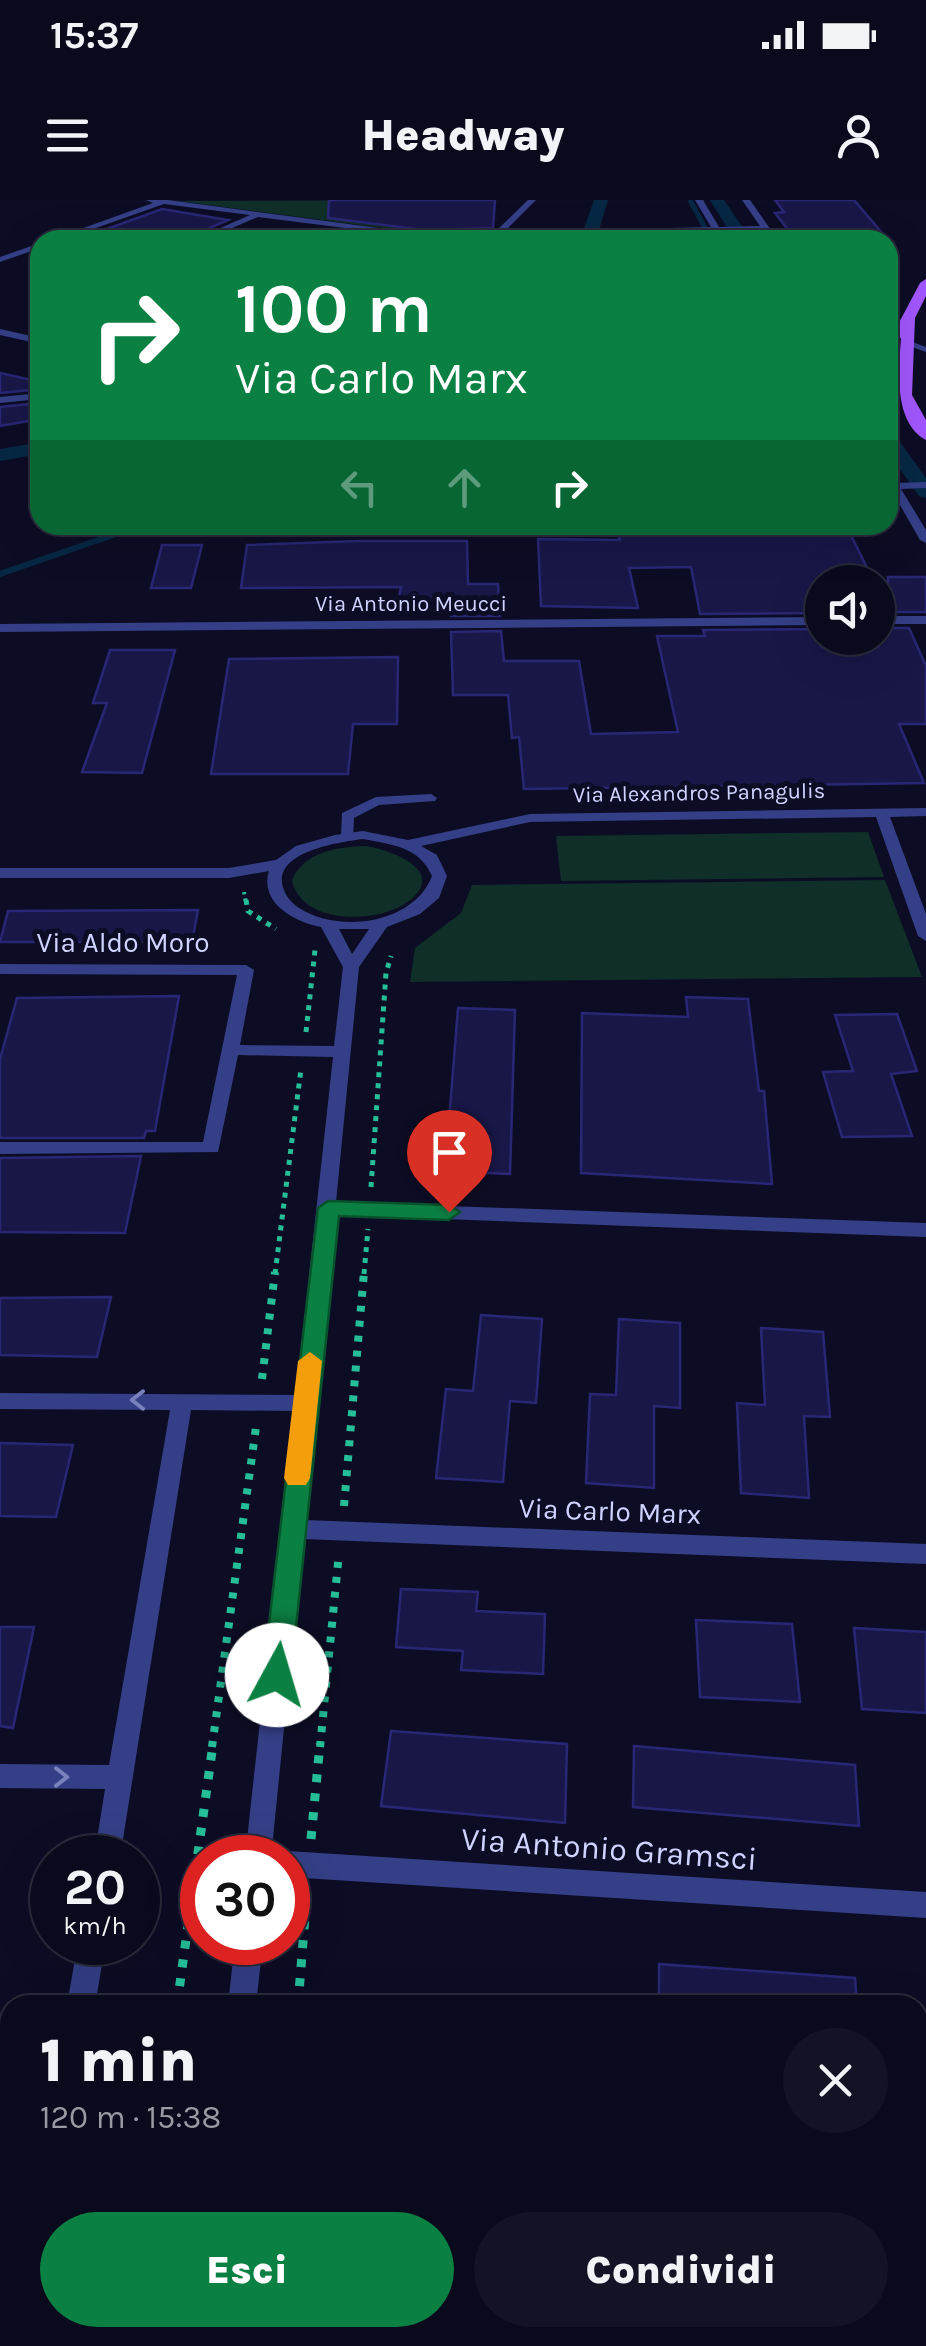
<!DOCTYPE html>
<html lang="it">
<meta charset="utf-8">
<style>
body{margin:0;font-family:Karla,sans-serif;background:#121325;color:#f1f3f6;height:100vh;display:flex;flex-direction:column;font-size:38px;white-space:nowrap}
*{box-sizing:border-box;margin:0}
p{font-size:32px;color:#999aa3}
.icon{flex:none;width:55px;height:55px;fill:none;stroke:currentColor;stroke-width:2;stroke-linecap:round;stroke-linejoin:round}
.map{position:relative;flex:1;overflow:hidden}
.sheet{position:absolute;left:0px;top:1795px;width:928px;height:352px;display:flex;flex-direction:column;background:#090a1c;border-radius:30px 30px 0 0;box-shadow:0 10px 40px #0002,0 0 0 2px #292b3b}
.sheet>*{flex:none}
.top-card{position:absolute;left:30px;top:30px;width:868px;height:305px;border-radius:30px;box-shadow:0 10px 40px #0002,0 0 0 2px #292b3b;background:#0b8043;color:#fff;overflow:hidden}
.buttons{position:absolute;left:805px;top:365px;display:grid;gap:20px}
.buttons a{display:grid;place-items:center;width:90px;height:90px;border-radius:50%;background:#090a1c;box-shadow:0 10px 40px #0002,0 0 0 2px #292b3b;font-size:50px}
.speed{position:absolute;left:30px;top:1635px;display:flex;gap:20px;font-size:50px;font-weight:700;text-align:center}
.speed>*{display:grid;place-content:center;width:130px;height:130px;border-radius:50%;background:#090a1c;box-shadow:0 10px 40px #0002,0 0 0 2px #292b3b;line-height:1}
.speed small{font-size:25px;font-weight:400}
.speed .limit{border:15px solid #d22;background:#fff;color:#111}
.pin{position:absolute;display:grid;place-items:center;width:85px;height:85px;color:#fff;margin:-102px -42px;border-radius:50% 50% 50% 0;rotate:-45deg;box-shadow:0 0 10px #0007}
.pin .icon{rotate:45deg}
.me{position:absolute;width:110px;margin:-55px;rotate:6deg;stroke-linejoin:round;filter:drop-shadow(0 0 8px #0008)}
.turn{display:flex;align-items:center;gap:35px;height:210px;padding:0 40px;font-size:45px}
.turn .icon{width:130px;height:130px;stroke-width:2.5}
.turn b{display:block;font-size:70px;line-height:85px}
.lanes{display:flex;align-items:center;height:95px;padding:0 40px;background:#0003;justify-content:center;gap:50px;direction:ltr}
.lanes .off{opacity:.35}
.round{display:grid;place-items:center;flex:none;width:105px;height:105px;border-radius:52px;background:#121325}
.overview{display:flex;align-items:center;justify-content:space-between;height:170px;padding:0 40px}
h1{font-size:60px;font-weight:800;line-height:75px}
.primary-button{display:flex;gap:20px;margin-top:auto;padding:20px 40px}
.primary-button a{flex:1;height:115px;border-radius:60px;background:#0b8043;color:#fff;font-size:40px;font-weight:800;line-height:115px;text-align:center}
.primary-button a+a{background:#121325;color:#f1f3f6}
.status{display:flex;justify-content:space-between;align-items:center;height:70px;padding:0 50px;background:#090a1c;direction:ltr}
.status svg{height:28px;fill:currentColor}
header{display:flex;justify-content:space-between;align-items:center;height:130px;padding:0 40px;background:#090a1c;font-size:45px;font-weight:800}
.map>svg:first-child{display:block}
.green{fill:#0f2f28}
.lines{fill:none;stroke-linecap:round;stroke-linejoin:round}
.stream-far1{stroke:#062844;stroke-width:5}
.stream{stroke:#062844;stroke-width:6}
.canal{fill:#062844;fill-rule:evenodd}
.building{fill:#181747;stroke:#292775;stroke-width:2.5}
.path-far3{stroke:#25be99;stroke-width:4;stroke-dasharray:2.5 4;stroke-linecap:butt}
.path-far2{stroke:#25be99;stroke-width:5;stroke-dasharray:5 6;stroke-linecap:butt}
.path-far1{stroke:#25be99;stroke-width:8;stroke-dasharray:6 9;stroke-linecap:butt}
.path{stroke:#25be99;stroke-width:9;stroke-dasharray:8 11;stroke-linecap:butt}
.lane{fill:#343f87;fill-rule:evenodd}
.street{fill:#343f87;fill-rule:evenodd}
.primary{fill:#a257ff;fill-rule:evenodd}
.oneway{stroke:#7a82bd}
.route{fill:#0b8043;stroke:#07532c;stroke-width:2.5}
.slow{fill:#f59e0b}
.labels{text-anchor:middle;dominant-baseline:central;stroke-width:10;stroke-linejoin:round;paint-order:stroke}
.far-street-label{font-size:22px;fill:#d0d3ff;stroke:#0c0d25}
.street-label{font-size:28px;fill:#d0d3ff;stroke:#0c0d25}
.near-street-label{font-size:32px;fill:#d0d3ff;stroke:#0c0d25}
</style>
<div class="status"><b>15:37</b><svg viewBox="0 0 49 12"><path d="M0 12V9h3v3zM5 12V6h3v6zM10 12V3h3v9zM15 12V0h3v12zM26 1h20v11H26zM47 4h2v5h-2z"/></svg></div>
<header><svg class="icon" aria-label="menu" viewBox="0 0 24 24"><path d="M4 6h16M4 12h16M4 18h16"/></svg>Headway<svg class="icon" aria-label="person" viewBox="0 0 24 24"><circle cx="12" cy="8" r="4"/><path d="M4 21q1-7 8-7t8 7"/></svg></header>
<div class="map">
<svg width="926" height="2146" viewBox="0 0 926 2146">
<rect width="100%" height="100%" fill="#0c0d25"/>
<g class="green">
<path d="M 475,0 L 432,31 L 421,33 L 178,1 Z"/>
<path d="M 868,632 L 884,677 L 561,681 L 556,636 Z"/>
<path d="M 366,646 C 391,650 448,671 409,701 C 379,724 301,726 292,680 C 305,651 337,647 366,646 Z"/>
<path d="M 885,680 L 922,777 L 410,782 L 415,748 L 461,713 L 472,685 Z"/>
</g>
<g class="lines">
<path class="stream-far1" d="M 690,0 L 704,26"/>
<path class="stream" d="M 0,374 L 142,325"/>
<g class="canal">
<path d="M 594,0 L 608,0 L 596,40 L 580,40 Z"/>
<path d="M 710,0 L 724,0 L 751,40 L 735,40 Z"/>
<path d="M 888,233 L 895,235 L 926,278 L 926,298 L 919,296 L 888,252 Z"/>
<path d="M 40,242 L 40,254 L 0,261 L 0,249 Z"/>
</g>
</g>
<g class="building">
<path d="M 329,0 L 495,0 L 493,28 L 424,30 L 328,18 Z"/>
<path d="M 775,0 L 854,0 L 888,40 L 796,40 L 775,13 L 784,12 Z"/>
<path d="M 162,9 L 228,20 L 183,40 L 107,29 Z"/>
<path d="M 0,173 L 40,182 L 40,189 L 0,193 Z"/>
<path d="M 40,203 L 40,219 L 0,226 L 0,207 Z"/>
<path d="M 616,325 L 846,325 L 874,382 L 822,382 L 822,413 L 700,414 L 691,367 L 629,368 L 638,408 L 541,406 L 538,339 L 620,340 Z"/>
<path d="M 358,341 L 467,341 L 468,384 L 498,384 L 500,416 L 451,416 L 450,403 L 398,402 L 401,387 L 241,388 L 247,345 Z"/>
<path d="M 162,345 L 202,345 L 191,388 L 151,388 Z"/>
<path d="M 888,377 L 926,377 L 926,412 L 878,412 L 878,389 L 888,409 Z"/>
<path d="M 878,428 L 909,428 L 926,466 L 926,524 L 899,524 L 924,583 L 524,589 L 519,537 L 512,538 L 508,495 L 453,495 L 451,432 L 501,431 L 504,461 L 579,461 L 591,534 L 678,532 L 657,436 L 705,436 L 703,430 L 822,429 L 822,447 L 878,447 Z"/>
<path d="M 110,450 L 175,450 L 142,573 L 82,572 L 107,503 L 93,503 Z"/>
<path d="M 398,457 L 397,524 L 353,524 L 348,574 L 211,574 L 229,459 Z"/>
<path d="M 198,710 L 192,742 L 0,742 L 8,711 Z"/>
<path d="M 179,796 L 155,931 L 146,931 L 144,938 L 0,938 L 0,859 L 17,798 Z"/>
<path d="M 686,797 L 748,799 L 759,891 L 764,891 L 772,984 L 581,973 L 582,813 L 688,817 Z"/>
<path d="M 458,808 L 515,810 L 510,974 L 445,971 Z"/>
<path d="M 897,814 L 917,871 L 891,874 L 912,936 L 842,937 L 823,872 L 853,871 L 835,815 Z"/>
<path d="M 141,956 L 125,1033 L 0,1032 L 0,958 Z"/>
<path d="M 111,1097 L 97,1157 L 0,1155 L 0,1098 Z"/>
<path d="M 481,1115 L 542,1119 L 536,1203 L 510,1201 L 503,1282 L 436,1278 L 446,1189 L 473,1191 Z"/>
<path d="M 619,1119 L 680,1123 L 680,1208 L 654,1206 L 654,1288 L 586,1283 L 590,1194 L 616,1195 Z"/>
<path d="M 761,1128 L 823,1132 L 830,1217 L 804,1216 L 809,1298 L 741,1293 L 737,1203 L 765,1205 Z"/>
<path d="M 0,1243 L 73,1245 L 56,1317 L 0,1316 Z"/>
<path d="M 401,1389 L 478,1392 L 476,1411 L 545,1414 L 543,1474 L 461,1470 L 463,1451 L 396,1447 Z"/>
<path d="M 696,1420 L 792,1424 L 800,1502 L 700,1497 Z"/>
<path d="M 0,1427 L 34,1427 L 13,1528 L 0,1526 Z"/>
<path d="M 854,1428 L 926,1432 L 926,1513 L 862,1509 Z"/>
<path d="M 391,1531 L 567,1544 L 565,1623 L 381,1606 Z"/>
<path d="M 634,1546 L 855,1565 L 859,1626 L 633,1607 Z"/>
<path d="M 659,1764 L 855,1778 L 857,1805 L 659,1805 Z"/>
</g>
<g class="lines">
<path class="path-far3" d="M 244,692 L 246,703"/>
<g class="path-far2">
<path d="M 246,700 L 248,711 L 276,729"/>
<path d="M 306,832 L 315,750"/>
<path d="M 371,987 L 386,773 L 391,756"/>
<path d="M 275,1074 L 301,869"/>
<path d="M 364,1074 L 368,1029"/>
</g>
<g class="path-far1">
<path d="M 262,1179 L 275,1072"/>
<path d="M 344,1306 L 364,1072"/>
<path d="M 212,1547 L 256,1227"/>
<path d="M 320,1547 L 339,1353"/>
</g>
<g class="path">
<path d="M 311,1639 L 320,1544"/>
<path d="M 177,1805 L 213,1544"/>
<path d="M 298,1805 L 307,1692"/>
<path d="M 137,2146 L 138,2138"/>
<path d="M 273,2146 L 274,2138"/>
</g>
<g class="lane">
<path d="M 907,140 L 926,147 L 926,152 L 904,144 Z"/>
<path d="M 431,594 L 437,598 L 435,601 L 379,605 L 354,618 L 353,639 L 348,640 L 341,636 L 342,613 L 376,597 Z"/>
</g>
<g class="street">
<path d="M 146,0 L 168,0 L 424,34 L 495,32 L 528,0 L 536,0 L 504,32 L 711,27 L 695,0 L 703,0 L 719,27 L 760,26 L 742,0 L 750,0 L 778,40 L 770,40 L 763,30 L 722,31 L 726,38 L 724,40 L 719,40 L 714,32 L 499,37 L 494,39 L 424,38 L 258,17 L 204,40 L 193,40 L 250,15 L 164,4 L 62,40 L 50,40 L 153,3 Z"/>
<path d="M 40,43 L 40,48 L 0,62 L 0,57 Z"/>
<path d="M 0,129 L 40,138 L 40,144 L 0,135 Z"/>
<path d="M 900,132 L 903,137 L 888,142 L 888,136 Z"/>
<path d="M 888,159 L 907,169 L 909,171 L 901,173 L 888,166 Z"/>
<path d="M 40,193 L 40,199 L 0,203 L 0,197 Z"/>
<path d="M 926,282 L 926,288 L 901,289 L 926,330 L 926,343 L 920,340 L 889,286 L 894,283 Z"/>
<rect x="878" y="416" width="48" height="8"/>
<path d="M 822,417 L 822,425 L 0,432 L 0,424 Z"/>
<path d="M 926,608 L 926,616 L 890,617 L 926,714 L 926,741 L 918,736 L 876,617 L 530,622 L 421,646 L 437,655 L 447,676 L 439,698 L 420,714 L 387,727 L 359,767 L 336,1002 L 926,1023 L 926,1037 L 335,1015 L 305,1320 L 926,1344 L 926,1364 L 303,1339 L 271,1658 L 245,1658 L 294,1211 L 191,1210 L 120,1658 L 94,1658 L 105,1589 L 0,1588 L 0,1564 L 109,1565 L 170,1210 L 0,1209 L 0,1193 L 296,1195 L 333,857 L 238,855 L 218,952 L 0,954 L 0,942 L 203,942 L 237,775 L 0,774 L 0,764 L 246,765 L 254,770 L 240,845 L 334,846 L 343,767 L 321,727 C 295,722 259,703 269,671 L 229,678 L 0,678 L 0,668 L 229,668 L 276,660 L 296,646 L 335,635 L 363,631 L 408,640 L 530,614 ZM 363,639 C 392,645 419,646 432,676 C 414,724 339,734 299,708 C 290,702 284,694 282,683 C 278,651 340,642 363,639 ZM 339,729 L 369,729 L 352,754 Z"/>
<path d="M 288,1651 L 926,1692 L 926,1718 L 288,1677 L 288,1658 L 277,1658 Z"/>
<path d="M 78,1742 L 106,1742 L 95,1805 L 67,1805 Z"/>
<path d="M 235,1742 L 263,1742 L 256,1805 L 228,1805 Z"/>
<rect x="0" y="1830" width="10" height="28"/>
<path d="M 918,2115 L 926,2115 L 926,2146 L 907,2142 L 905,2138 L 918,2138 Z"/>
<path d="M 10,2133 L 10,2138 L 40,2138 L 39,2146 L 7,2146 Z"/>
<path d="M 192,2138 L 224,2138 L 223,2146 L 191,2146 Z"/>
</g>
<path class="primary" d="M 926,79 L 926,96 L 915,118 L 912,195 L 926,220 L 926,240 C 893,222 899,169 901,138 L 893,134 L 920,83 Z"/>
</g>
<defs><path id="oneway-chevron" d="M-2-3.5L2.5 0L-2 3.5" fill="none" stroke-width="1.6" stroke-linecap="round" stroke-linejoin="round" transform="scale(2.5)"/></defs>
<g class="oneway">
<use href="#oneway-chevron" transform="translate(138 1200) rotate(180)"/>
<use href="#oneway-chevron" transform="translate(61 1577)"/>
</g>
<path class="route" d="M 328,1001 L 449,1005 L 460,1012 L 449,1020 L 339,1016 L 291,1475 L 287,1483 L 277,1487 L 267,1483 L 263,1475 L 318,1008 Z"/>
<path class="slow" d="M 310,1152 L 322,1161 L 310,1278 L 306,1285 L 288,1285 L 284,1278 L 298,1161 Z"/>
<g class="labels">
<g class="far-street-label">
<text x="411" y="404">Via Antonio Meucci</text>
<text transform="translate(699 593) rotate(-1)">Via Alexandros Panagulis</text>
</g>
<g class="street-label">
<text x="123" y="742">Via Aldo Moro</text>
<text transform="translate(610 1311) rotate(2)">Via Carlo Marx</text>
</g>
<g class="near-street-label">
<text transform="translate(609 1649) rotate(4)">Via Antonio Gramsci</text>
</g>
</g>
</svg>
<div class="buttons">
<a><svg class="icon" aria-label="sound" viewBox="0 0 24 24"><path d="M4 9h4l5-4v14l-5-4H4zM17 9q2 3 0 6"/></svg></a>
</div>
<div class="speed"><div>20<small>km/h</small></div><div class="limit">30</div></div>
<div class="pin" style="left:449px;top:1012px;background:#d93025"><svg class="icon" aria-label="arrive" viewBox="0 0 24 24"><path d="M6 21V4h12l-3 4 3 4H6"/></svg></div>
<svg class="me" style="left:277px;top:1475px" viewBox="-20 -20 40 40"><circle r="19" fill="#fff"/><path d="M0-13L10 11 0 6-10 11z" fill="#0b8043"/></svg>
<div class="top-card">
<div class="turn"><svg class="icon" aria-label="right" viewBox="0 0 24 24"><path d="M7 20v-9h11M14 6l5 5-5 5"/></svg><div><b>100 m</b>Via Carlo Marx</div></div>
<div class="lanes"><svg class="icon off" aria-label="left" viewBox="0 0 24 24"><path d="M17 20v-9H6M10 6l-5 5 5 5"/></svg><svg class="icon off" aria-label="ahead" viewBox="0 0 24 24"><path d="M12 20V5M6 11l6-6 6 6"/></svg><svg class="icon" aria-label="right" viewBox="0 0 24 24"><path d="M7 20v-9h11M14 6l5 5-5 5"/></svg></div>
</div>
<section class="sheet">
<div class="overview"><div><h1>1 min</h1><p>120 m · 15:38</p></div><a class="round"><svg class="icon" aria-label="close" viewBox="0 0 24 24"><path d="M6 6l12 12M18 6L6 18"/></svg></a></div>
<div class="primary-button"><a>Esci</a><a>Condividi</a></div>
</section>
</div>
